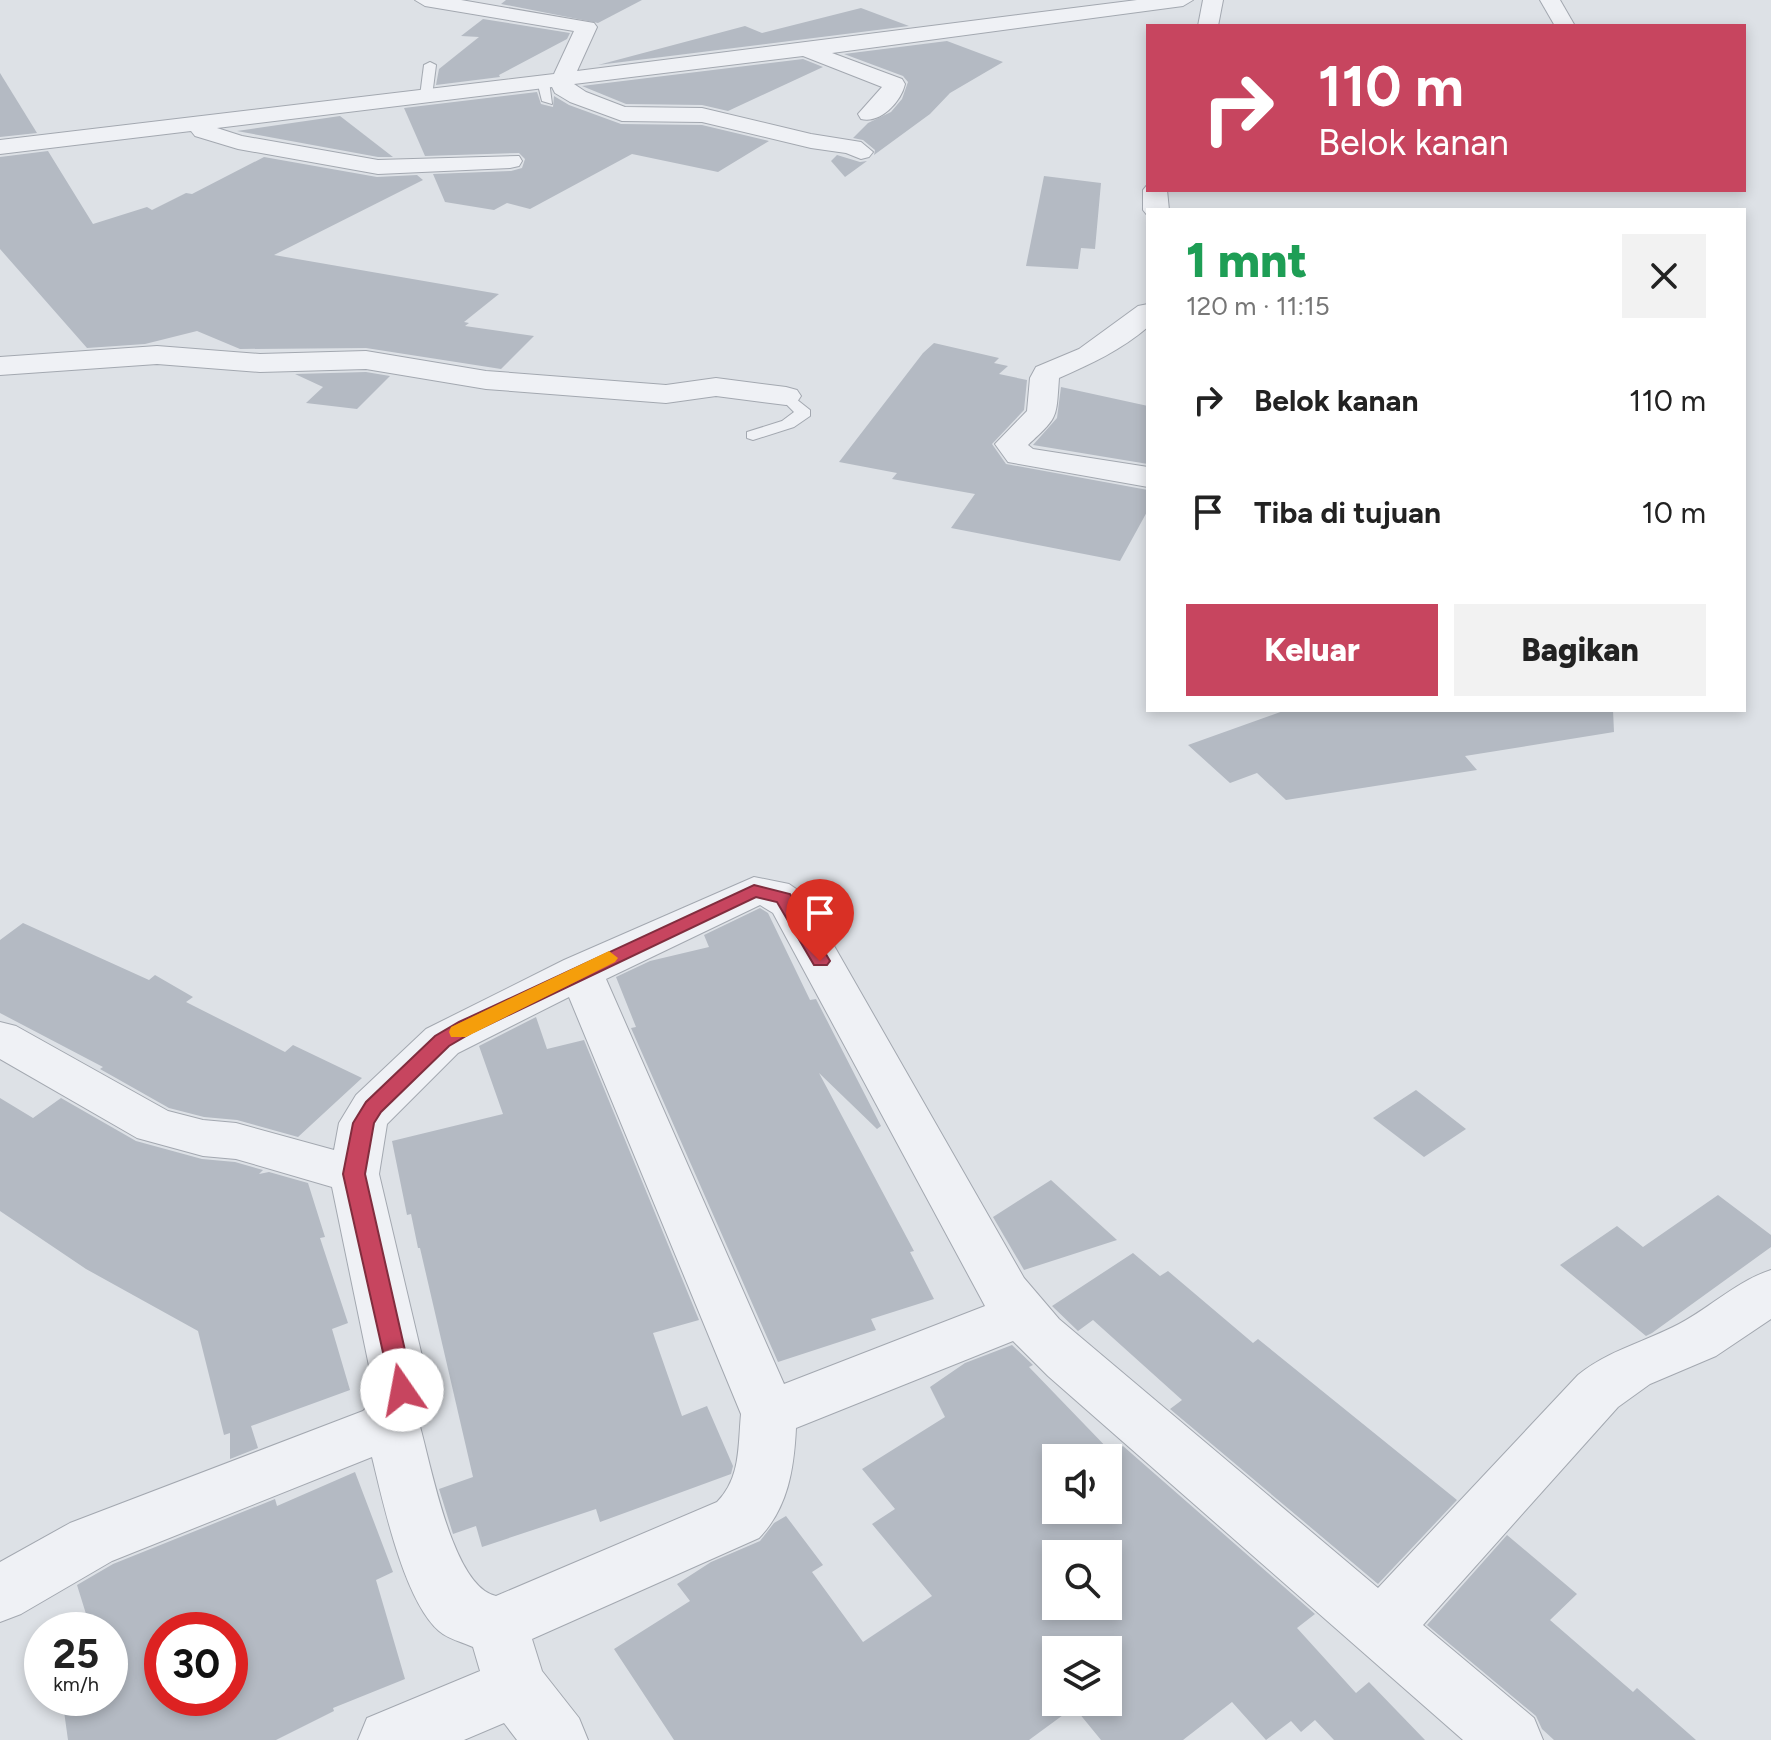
<!DOCTYPE html>
<html lang="id">
<meta charset="utf-8">
<style>
body{margin:0;font-family:Figtree,sans-serif;background:#f2f2f2;color:#222;height:100vh;display:flex;flex-direction:column;font-size:30px;white-space:nowrap}
*{box-sizing:border-box;margin:0}
p{font-size:26px;color:#767676}
.icon{flex:none;width:44px;height:44px;fill:none;stroke:currentColor;stroke-width:2;stroke-linecap:round;stroke-linejoin:round}
.map{position:relative;flex:1;overflow:hidden}
.drawer{position:absolute;left:1146px;top:208px;width:600px;height:504px;display:flex;flex-direction:column;background:#fff;border-radius:0px;box-shadow:0 4px 12px #0003}
.drawer>*{flex:none}
.top-card{position:absolute;left:1146px;top:24px;width:600px;height:168px;border-radius:0px;box-shadow:0 4px 12px #0003;background:#c7455f;color:#fff;overflow:hidden}
.tools{position:absolute;left:1042px;top:1444px;display:grid;gap:16px}
.tools a{display:grid;place-items:center;width:80px;height:80px;border-radius:0px;background:#fff;box-shadow:0 4px 12px #0003;font-size:40px}
.speed{position:absolute;left:24px;top:1612px;display:flex;gap:16px;font-size:40px;font-weight:700;text-align:center}
.speed>*{display:grid;place-content:center;width:104px;height:104px;border-radius:50%;background:#fff;box-shadow:0 4px 12px #0003;line-height:1}
.speed small{font-size:20px;font-weight:400}
.speed .limit{border:12px solid #d22;background:#fff;color:#111}
.pin{position:absolute;display:grid;place-items:center;width:68px;height:68px;color:#fff;margin:-82px -34px;border-radius:50% 50% 50% 0;rotate:-45deg;box-shadow:0 0 8px #0007}
.pin .icon{rotate:45deg}
.me{position:absolute;width:88px;margin:-44px;rotate:348deg;stroke-linejoin:round;filter:drop-shadow(0 0 6px #0008)}
.turn{display:flex;align-items:center;gap:28px;height:168px;padding:0 40px;font-size:36px}
.turn .icon{width:104px;height:104px;stroke-width:2.5}
.turn b{display:block;font-size:56px;line-height:68px}
.round{display:grid;place-items:center;flex:none;width:84px;height:84px;border-radius:0px;background:#f2f2f2}
.headline{display:flex;align-items:center;justify-content:space-between;height:136px;padding:0 40px}
h1{font-size:48px;font-weight:800;line-height:60px;color:#1e9e55}
.primary-button{display:flex;gap:16px;margin-top:auto;padding:16px 40px}
.primary-button a{flex:1;height:92px;border-radius:0px;background:#c7455f;color:#fff;font-size:32px;font-weight:800;line-height:92px;text-align:center}
.primary-button a+a{background:#f2f2f2;color:#222}
ul{padding:0;list-style:none}
li{display:flex;align-items:center;gap:24px;height:112px;padding:0 40px}
li div{flex:1}
li b{display:block;font-size:30px}
li em{font-style:normal}
.map>svg:first-child{display:block}
.building{fill:#b4bac3;fill-rule:evenodd}
.lines{fill:none;stroke-linecap:round;stroke-linejoin:round}
.service-casing{stroke:#a3a8b0;stroke-width:2}
.minor-casing{stroke:#a3a8b0;stroke-width:2}
.service{fill:#eff1f5;fill-rule:evenodd}
.minor{fill:#eff1f5;fill-rule:evenodd}
.route{fill:#c7455f;stroke:#812d3e;stroke-width:2}
.slow{fill:#f59e0b}
</style>
<div class="map">
<svg width="1771" height="1740" viewBox="0 0 1771 1740">
<rect width="100%" height="100%" fill="#dde1e6"/>
<g class="building">
<path d="M 506,0 L 642,0 L 598,23 L 501,4 Z"/>
<path d="M 861,8 L 909,26 L 598,65 L 745,26 L 762,33 Z"/>
<path d="M 483,19 L 570,33 L 567,39 L 499,75 L 500,77 L 436,85 L 439,69 L 479,37 L 461,36 Z"/>
<path d="M 947,41 L 1003,62 L 950,93 L 930,114 L 874,155 L 875,150 L 863,140 L 853,138 L 868,123 L 891,112 L 902,99 L 908,82 L 903,76 L 844,54 Z"/>
<path d="M 803,59 L 823,67 L 728,111 L 702,105 L 626,104 L 582,86 Z"/>
<path d="M 0,73 L 37,133 L 0,137 Z"/>
<path d="M 537,92 L 541,104 L 553,107 L 554,96 L 569,105 L 621,124 L 702,125 L 769,141 L 718,172 L 632,154 L 530,209 L 507,203 L 494,210 L 445,202 L 433,174 L 511,171 L 522,168 L 525,159 L 519,153 L 425,156 L 404,108 Z"/>
<path d="M 340,116 L 393,157 L 378,157 L 237,131 Z"/>
<path d="M 48,151 L 93,224 L 147,207 L 152,210 L 186,193 L 192,194 L 264,157 L 377,177 L 417,175 L 423,180 L 274,255 L 499,294 L 464,322 L 469,323 L 465,326 L 534,336 L 501,369 L 366,348 L 240,349 L 197,331 L 145,344 L 87,348 L 0,249 L 0,157 Z"/>
<path d="M 837,155 L 860,162 L 867,161 L 845,177 L 831,161 Z"/>
<path d="M 1044,176 L 1101,183 L 1095,249 L 1081,248 L 1078,269 L 1026,266 Z"/>
<path d="M 934,343 L 999,358 L 994,363 L 1008,366 L 999,374 L 1027,380 L 1024,410 L 992,444 L 1006,464 L 1148,490 L 1148,510 L 1120,561 L 951,528 L 975,494 L 892,479 L 897,473 L 839,462 L 923,353 Z"/>
<path d="M 366,372 L 390,376 L 357,409 L 306,403 L 323,387 L 295,374 Z"/>
<path d="M 1061,387 L 1148,406 L 1148,464 L 1033,445 L 1057,418 Z"/>
<path d="M 1286,710 L 1613,710 L 1614,732 L 1465,756 L 1477,770 L 1286,800 L 1257,773 L 1230,783 L 1188,745 Z"/>
<path d="M 760,908 L 768,913 L 810,1000 L 816,999 L 881,1126 L 877,1129 L 819,1073 L 914,1251 L 910,1252 L 934,1299 L 871,1319 L 876,1330 L 778,1362 L 631,1028 L 636,1027 L 616,977 L 650,961 L 709,947 L 704,935 Z"/>
<path d="M 23,923 L 149,980 L 155,975 L 193,997 L 186,1002 L 285,1052 L 293,1045 L 362,1078 L 298,1137 L 237,1120 L 204,1117 L 169,1108 L 100,1069 L 103,1067 L 0,1013 L 0,940 Z"/>
<path d="M 536,1017 L 547,1049 L 584,1040 L 699,1320 L 653,1333 L 682,1416 L 707,1406 L 733,1466 L 731,1474 L 600,1522 L 596,1509 L 482,1547 L 476,1526 L 453,1534 L 439,1489 L 473,1477 L 420,1248 L 418,1248 L 411,1214 L 407,1215 L 392,1141 L 503,1114 L 479,1046 Z"/>
<path d="M 1416,1090 L 1466,1129 L 1424,1157 L 1373,1118 Z"/>
<path d="M 0,1098 L 33,1118 L 61,1098 L 136,1141 L 202,1159 L 235,1162 L 263,1170 L 259,1174 L 269,1172 L 308,1183 L 325,1237 L 320,1238 L 348,1323 L 332,1329 L 350,1390 L 251,1426 L 258,1448 L 230,1459 L 230,1433 L 224,1435 L 198,1331 L 86,1269 L 0,1211 Z"/>
<path d="M 1051,1180 L 1117,1240 L 1024,1270 L 993,1217 Z"/>
<path d="M 1718,1195 L 1771,1235 L 1771,1247 L 1652,1333 L 1646,1336 L 1560,1265 L 1617,1226 L 1643,1247 Z"/>
<path d="M 1133,1253 L 1160,1276 L 1168,1271 L 1253,1343 L 1258,1339 L 1457,1500 L 1378,1584 L 1170,1409 L 1182,1400 L 1093,1320 L 1078,1331 L 1052,1306 Z"/>
<path d="M 1012,1345 L 1033,1365 L 1029,1367 L 1113,1454 L 1123,1446 L 1315,1614 L 1297,1628 L 1356,1693 L 1369,1682 L 1425,1740 L 1334,1740 L 1315,1720 L 1301,1732 L 1291,1721 L 1266,1740 L 1232,1702 L 1183,1740 L 1101,1740 L 1074,1707 L 1029,1740 L 674,1740 L 614,1649 L 690,1601 L 677,1584 L 711,1562 L 760,1541 L 774,1523 L 786,1516 L 823,1565 L 812,1572 L 863,1642 L 932,1596 L 872,1524 L 895,1509 L 862,1469 L 945,1417 L 930,1387 L 965,1363 ZM 1056,1458 L 1108,1458 L 1108,1510 L 1056,1510 ZM 1056,1554 L 1108,1554 L 1108,1606 L 1056,1606 ZM 1056,1650 L 1108,1650 L 1108,1702 L 1056,1702 Z"/>
<path d="M 355,1472 L 393,1572 L 376,1580 L 405,1679 L 333,1708 L 334,1711 L 276,1740 L 68,1740 L 63,1704 L 80,1698 L 110,1698 L 110,1630 L 91,1630 L 77,1585 L 113,1564 L 275,1499 L 277,1506 ZM 162,1630 L 230,1630 L 230,1698 L 162,1698 Z"/>
<path d="M 1507,1535 L 1577,1594 L 1550,1620 L 1633,1692 L 1637,1688 L 1696,1740 L 1554,1740 L 1542,1729 L 1536,1716 L 1427,1625 Z"/>
</g>
<g class="lines">
<g class="service-casing">
<g id="service">
<path d="M 430,62 L 436,65 L 432,96 L 426,100 L 420,96 L 424,65 Z"/>
<path d="M 543,78 L 549,81 L 552,104 L 542,101 L 537,81 Z"/>
<path d="M 786,391 L 810,410 L 810,416 L 794,427 L 753,440 L 747,438 L 747,432 L 782,421 L 794,412 L 778,396 Z"/>
</g>
</g>
<g class="minor-casing">
<g id="minor">
<path d="M 415,0 L 461,0 L 594,23 L 597,27 L 577,71 L 1137,0 L 1193,0 L 1183,6 L 832,53 L 902,79 L 905,84 C 901,102 880,124 861,119 L 858,114 L 882,87 L 803,56 L 574,84 L 586,92 L 625,107 L 702,108 L 811,134 L 861,142 L 873,152 L 869,157 L 861,159 L 846,153 L 811,148 L 702,122 L 622,121 L 570,102 L 555,93 L 552,87 L 217,128 L 242,136 L 378,160 L 519,156 L 522,161 L 519,166 L 510,168 L 378,174 L 238,149 L 195,136 L 191,131 L 0,154 L 0,140 L 554,74 L 574,31 L 425,6 Z"/>
<path d="M 1203,0 L 1223,0 L 1218,26 L 1198,26 Z"/>
<path d="M 1540,0 L 1560,0 L 1575,26 L 1555,26 Z"/>
<path d="M 1148,184 L 1148,190 L 1167,190 L 1169,210 L 1148,210 L 1147,215 L 1143,210 L 1143,190 Z"/>
<path d="M 1148,304 L 1148,327 C 1121,350 1091,364 1059,378 C 1056,419 1059,416 1028,445 L 1033,449 L 1148,467 L 1148,487 L 1008,462 L 995,444 L 1027,411 L 1030,378 L 1036,367 L 1079,349 L 1138,306 Z"/>
<path d="M 157,346 L 260,354 L 366,351 L 486,371 L 666,385 L 716,378 L 786,387 L 797,390 L 801,396 L 797,402 L 786,405 L 716,396 L 666,403 L 486,389 L 366,369 L 260,372 L 157,364 L 0,375 L 0,357 Z"/>
<path d="M 754,877 L 789,884 L 805,895 L 1024,1278 L 1059,1319 L 1378,1588 L 1578,1375 C 1609,1350 1645,1342 1679,1324 C 1711,1307 1737,1281 1771,1270 L 1771,1319 L 1716,1356 L 1650,1384 L 1618,1407 L 1423,1625 L 1534,1718 L 1543,1740 L 1463,1740 L 1048,1376 L 1013,1341 L 796,1428 C 794,1469 788,1508 759,1538 L 532,1639 L 542,1671 L 579,1718 L 588,1740 L 517,1740 L 504,1723 L 464,1740 L 358,1740 L 367,1718 L 480,1671 L 473,1647 C 462,1642 448,1639 439,1631 C 404,1601 383,1502 372,1457 L 112,1561 L 21,1614 L 0,1622 L 0,1562 L 70,1523 L 363,1411 L 373,1401 L 374,1390 L 332,1187 L 236,1159 L 203,1156 L 137,1138 L 0,1059 L 0,1022 L 16,1026 L 168,1111 L 203,1120 L 236,1123 L 334,1150 L 339,1123 L 356,1095 L 426,1029 L 564,960 ZM 760,905 L 773,913 L 985,1306 L 784,1384 L 606,979 ZM 569,997 L 741,1414 C 738,1445 741,1478 717,1502 L 496,1596 C 452,1587 431,1463 419,1423 L 427,1406 L 430,1390 L 379,1174 L 387,1124 L 458,1053 Z"/>
</g>
</g>
<use href="#service" class="service"/>
<use href="#minor" class="minor"/>
</g>
<path class="route" d="M 754,885 L 790,894 L 830,961 L 827,965 L 814,965 L 777,902 L 756,897 L 473,1032 L 449,1046 L 381,1112 L 374,1123 L 365,1174 L 414,1390 L 410,1397 L 402,1400 L 393,1397 L 343,1174 L 353,1123 L 366,1102 L 435,1036 L 459,1022 Z"/>
<path class="slow" d="M 609,951 L 618,958 L 615,962 L 466,1037 L 451,1037 L 449,1032 L 451,1027 Z"/>
</svg>
<div class="tools">
<a><svg class="icon" aria-label="sound" viewBox="0 0 24 24"><path d="M4 9h4l5-4v14l-5-4H4zM17 9q2 3 0 6"/></svg></a>
<a><svg class="icon" aria-label="search" viewBox="0 0 24 24"><circle cx="10" cy="10" r="6"/><path d="M15 15l6 6"/></svg></a>
<a><svg class="icon" aria-label="layers" viewBox="0 0 24 24"><path d="M12 4l9 5-9 5-9-5zM3 14l9 5 9-5"/></svg></a>
</div>
<div class="speed"><div>25<small>km/h</small></div><div class="limit">30</div></div>
<div class="pin" style="left:820px;top:961px;background:#d93025"><svg class="icon" aria-label="arrive" viewBox="0 0 24 24"><path d="M6 21V4h12l-3 4 3 4H6"/></svg></div>
<svg class="me" style="left:402px;top:1390px" viewBox="-20 -20 40 40"><circle r="19" fill="#fff"/><path d="M0-13L10 11 0 6-10 11z" fill="#c7455f"/></svg>
<div class="top-card">
<div class="turn"><svg class="icon" aria-label="right" viewBox="0 0 24 24"><path d="M7 20v-9h11M14 6l5 5-5 5"/></svg><div><b>110 m</b>Belok kanan</div></div>
</div>
<section class="drawer">
<div class="headline"><div><h1>1 mnt</h1><p>120 m · 11:15</p></div><a class="round"><svg class="icon" aria-label="close" viewBox="0 0 24 24"><path d="M6 6l12 12M18 6L6 18"/></svg></a></div>
<ul>
<li><svg class="icon" aria-label="right" viewBox="0 0 24 24"><path d="M7 20v-9h11M14 6l5 5-5 5"/></svg><div><b>Belok kanan</b></div><em>110 m</em></li>
<li><svg class="icon" aria-label="arrive" viewBox="0 0 24 24"><path d="M6 21V4h12l-3 4 3 4H6"/></svg><div><b>Tiba di tujuan</b></div><em>10 m</em></li>
</ul>
<div class="primary-button"><a>Keluar</a><a>Bagikan</a></div>
</section>
</div>
